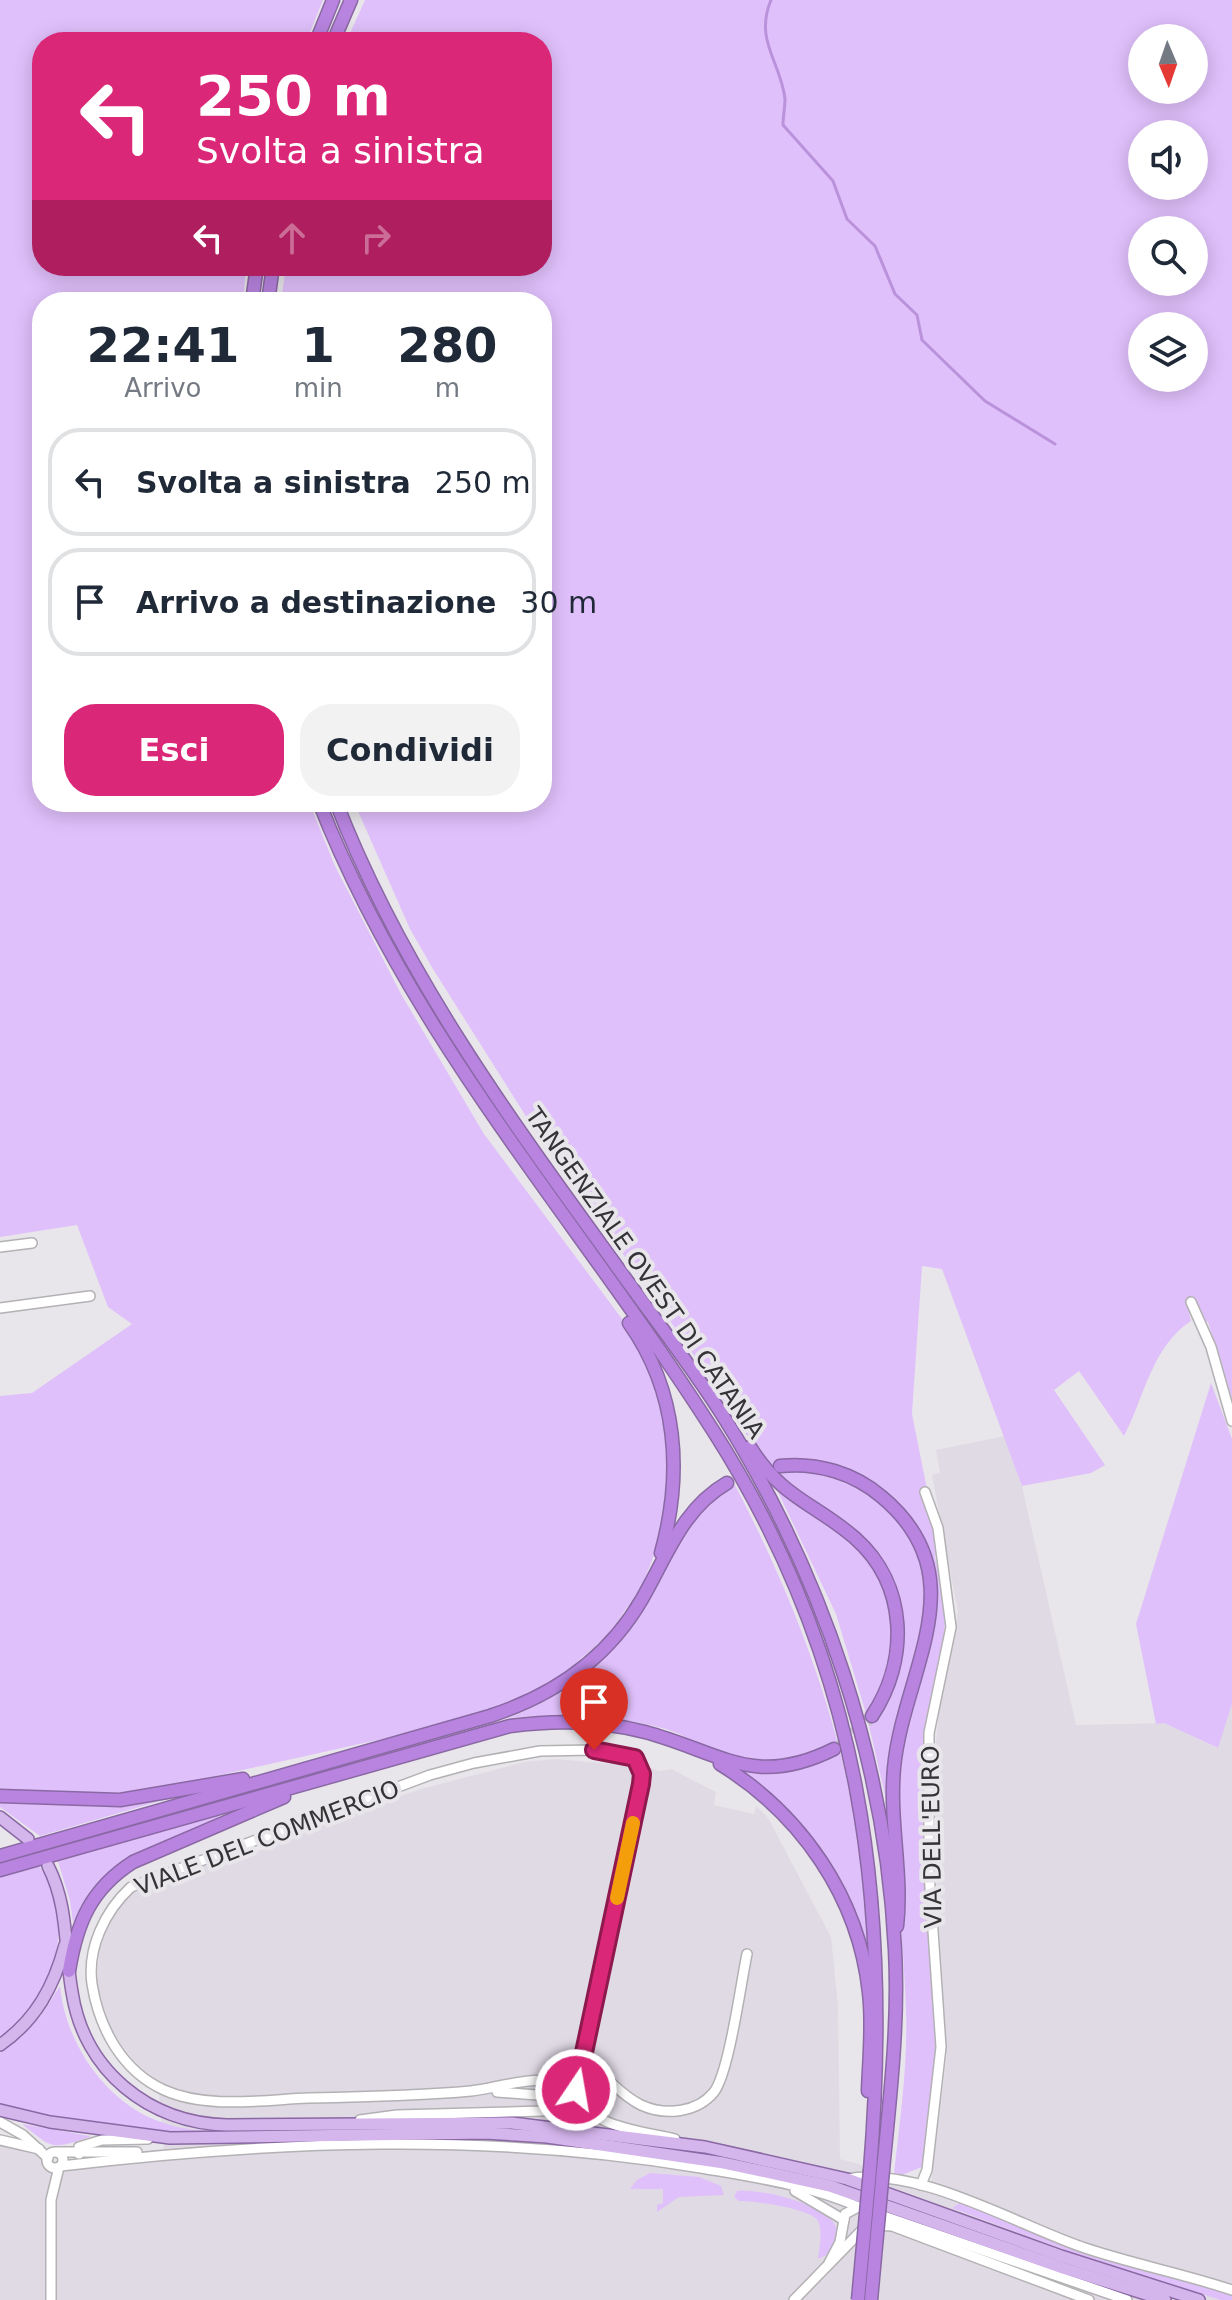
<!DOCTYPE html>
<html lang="it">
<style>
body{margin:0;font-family:"DejaVu Sans",sans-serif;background:#f2f2f3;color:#1f2937;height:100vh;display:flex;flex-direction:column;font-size:30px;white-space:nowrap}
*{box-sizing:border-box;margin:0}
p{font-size:26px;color:#747a83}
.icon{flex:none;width:44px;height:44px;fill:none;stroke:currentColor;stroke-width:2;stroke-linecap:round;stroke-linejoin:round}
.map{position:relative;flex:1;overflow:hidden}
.drawer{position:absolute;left:32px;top:292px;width:520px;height:520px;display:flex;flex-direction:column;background:#fff;border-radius:32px;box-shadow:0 4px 20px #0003}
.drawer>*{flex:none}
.banner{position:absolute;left:32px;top:32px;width:520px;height:244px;border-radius:32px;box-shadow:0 4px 20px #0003;background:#db2777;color:#fff;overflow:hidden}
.needle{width:52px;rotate:178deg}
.tools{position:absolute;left:1128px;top:24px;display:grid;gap:16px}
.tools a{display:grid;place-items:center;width:80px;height:80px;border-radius:50%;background:#fff;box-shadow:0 4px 20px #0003;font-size:40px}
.pin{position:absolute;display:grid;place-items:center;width:68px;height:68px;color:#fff;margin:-82px -34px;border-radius:50% 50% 50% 0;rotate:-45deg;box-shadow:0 0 8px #0007}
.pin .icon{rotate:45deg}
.me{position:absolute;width:88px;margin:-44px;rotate:12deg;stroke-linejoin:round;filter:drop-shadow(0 0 6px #0008)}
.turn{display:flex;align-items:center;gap:28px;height:168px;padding:0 32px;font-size:36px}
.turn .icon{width:104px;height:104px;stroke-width:2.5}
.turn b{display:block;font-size:56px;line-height:68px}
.lanes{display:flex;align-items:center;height:76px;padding:0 32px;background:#0003;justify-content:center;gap:40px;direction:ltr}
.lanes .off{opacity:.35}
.eta{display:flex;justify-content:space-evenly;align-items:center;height:136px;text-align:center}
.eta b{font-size:48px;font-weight:700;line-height:56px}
.cta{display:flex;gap:16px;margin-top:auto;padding:16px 32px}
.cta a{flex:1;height:92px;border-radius:32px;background:#db2777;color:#fff;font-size:32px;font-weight:700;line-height:92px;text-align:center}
.cta a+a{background:#f2f2f3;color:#1f2937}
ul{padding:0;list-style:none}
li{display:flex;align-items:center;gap:24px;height:108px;margin:0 16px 12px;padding:0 16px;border:4px solid #e0e1e3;border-radius:32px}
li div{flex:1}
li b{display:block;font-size:30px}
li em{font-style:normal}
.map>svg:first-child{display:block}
.built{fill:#e0dae5}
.green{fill:#e0c0fb;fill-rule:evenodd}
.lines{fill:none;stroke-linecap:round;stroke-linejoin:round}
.stream{stroke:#ba92db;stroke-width:3}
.highway-tunnel{stroke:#c4c2c6;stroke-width:12;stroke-dasharray:12 6;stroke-linecap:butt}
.minor-casing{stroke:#b3b1b4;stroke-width:12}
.major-casing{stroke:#8a68a4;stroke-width:14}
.highway-casing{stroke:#8a68a4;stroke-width:15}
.minor{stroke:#fff;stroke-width:9}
.major{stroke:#d4b5ec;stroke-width:11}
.highway{stroke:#b884e0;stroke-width:12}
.highway-bridge-casing{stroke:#8a68a4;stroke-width:15;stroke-linecap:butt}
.highway-bridge{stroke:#b884e0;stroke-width:12}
.route-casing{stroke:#8e194d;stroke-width:20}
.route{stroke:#db2777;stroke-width:14}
.slow{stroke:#f59e0b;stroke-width:14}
.labels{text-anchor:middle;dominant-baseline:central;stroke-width:8;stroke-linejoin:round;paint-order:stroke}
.street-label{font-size:24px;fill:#343335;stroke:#e8e6ea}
</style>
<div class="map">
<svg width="1232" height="2300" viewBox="0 0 1232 2300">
<rect width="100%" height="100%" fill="#e8e6ea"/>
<path class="built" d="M 1005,1436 L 1022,1486 L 1076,1725 L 1164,1723 L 1217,1748 L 1232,1704 L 1232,2300 L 0,2300 L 0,2138 L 67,2170 L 165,2159 L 158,2082 L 136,2064 L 110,2030 L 97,1985 L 99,1951 L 108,1924 L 130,1894 L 235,1854 L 243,1858 L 337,1817 L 421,1789 L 524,1762 L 557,1759 L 610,1764 L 612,1756 L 660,1771 L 671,1769 L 716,1792 L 714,1805 L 754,1814 L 756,1806 L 768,1818 L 831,1937 L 838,2005 L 840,2159 L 931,2184 L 947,2055 L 933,1826 L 933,1771 L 940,1703 L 958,1612 L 932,1475 L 940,1473 L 936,1450 Z"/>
<g class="green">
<path d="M 0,0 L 323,0 L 306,42 L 42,42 L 42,266 L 246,266 L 243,302 L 42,302 L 42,802 L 309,802 L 335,866 L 401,994 L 484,1134 L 634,1335 L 659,1388 L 671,1468 L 664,1530 L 641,1588 L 607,1636 L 561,1676 L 506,1704 L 391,1737 L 131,1795 L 0,1789 L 0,1396 L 32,1393 L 132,1324 L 108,1307 L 77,1225 L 0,1237 Z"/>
<path d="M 365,0 L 1232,0 L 1232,1399 L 1208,1322 L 1189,1313 L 1191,1321 C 1152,1346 1144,1398 1124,1436 L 1079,1371 L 1054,1390 L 1105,1465 L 1091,1473 L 1022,1486 L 942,1269 L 922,1266 L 912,1414 L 927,1489 L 921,1491 L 937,1543 L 935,1557 L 946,1607 L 944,1635 L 925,1728 L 923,1859 L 936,2046 L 922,2167 L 902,2175 L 894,2174 C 900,2119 908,2065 906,2010 C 904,1928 886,1823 902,1743 C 915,1680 951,1620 930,1554 C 908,1490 840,1456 776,1461 L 784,1472 C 813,1468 846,1481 871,1496 C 963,1554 918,1647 897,1729 C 891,1755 889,1781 888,1808 L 867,1717 L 836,1614 L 777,1490 C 837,1536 895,1552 894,1641 C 894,1665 886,1692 870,1710 L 873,1721 L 893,1690 L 902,1656 L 900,1607 L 887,1573 L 860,1537 L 785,1484 L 756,1449 L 687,1345 L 527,1118 L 433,969 L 410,929 L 354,802 L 542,802 L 542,302 L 281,302 L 286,266 L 542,266 L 542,42 L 346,42 ZM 1142,38 L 1194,38 L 1194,90 L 1142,90 ZM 1142,134 L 1194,134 L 1194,186 L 1142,186 ZM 1142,230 L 1194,230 L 1194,282 L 1142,282 ZM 1142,326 L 1194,326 L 1194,378 L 1142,378 Z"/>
<path d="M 1211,1383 L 1232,1439 L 1232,1704 L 1218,1748 L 1164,1723 L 1156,1724 L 1136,1624 Z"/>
<path d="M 735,1485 C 808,1625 864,1783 867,1942 L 841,1884 L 805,1829 L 741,1770 L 757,1772 L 824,1750 C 785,1761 755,1768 716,1752 C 699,1746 684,1734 666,1729 C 613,1715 562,1713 508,1718 C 565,1696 613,1659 645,1607 C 678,1555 678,1519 735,1485 Z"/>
<path d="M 177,1796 L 40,1836 L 0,1807 L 0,1801 L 113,1805 Z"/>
<path d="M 212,1816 L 219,1816 L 218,1820 L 130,1858 L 84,1904 L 73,1922 L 70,1901 L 58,1861 Z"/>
<path d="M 39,1866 C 81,1925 51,1996 0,2037 L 0,1877 Z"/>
<path d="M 60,1986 C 65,2041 104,2101 158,2121 C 193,2135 233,2131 269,2132 C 179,2135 87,2129 0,2104 L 0,2053 L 40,2017 Z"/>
<path d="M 22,2124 L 90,2136 L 90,2137 C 51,2150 53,2149 22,2124 Z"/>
<path d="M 650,2173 L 699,2177 L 721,2186 L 724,2195 L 679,2197 L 657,2212 L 657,2205 L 663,2203 L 663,2189 L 630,2189 L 637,2180 Z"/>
<path d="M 737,2191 C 759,2188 827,2204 836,2227 C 839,2236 835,2243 832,2252 L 818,2259 C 819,2249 823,2231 818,2221 C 811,2208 754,2201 739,2201 L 734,2197 Z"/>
<path d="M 960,2203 L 1096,2256 L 1167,2273 L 1232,2295 L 1232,2300 L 1221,2300 L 1084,2257 L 952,2208 Z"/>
</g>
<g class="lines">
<path class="stream" d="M 771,0 C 754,41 781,62 785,99 C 785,107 783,117 783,125 L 833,181 L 847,219 L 875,246 L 895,294 L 917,315 L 922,340 L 985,401 L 1055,444"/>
<path class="highway-tunnel" d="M 840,1746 L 872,1716"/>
<g class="minor-casing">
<g id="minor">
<path d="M 0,1247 L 32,1243"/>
<path d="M 1191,1302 L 1211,1347 L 1232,1421"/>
<path d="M 0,1308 L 90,1296"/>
<path d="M 582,2060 C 604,2072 618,2094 641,2105 C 665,2116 697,2113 714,2092 C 729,2073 741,1982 747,1954"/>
<path d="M 576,2090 L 581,2064 L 582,2060 L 641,1784 L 639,1765 L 628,1755 L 594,1750 L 540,1751 L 474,1763 L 430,1775 L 131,1887 C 105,1911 87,1948 92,1984 C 99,2028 122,2071 164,2090 C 206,2109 262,2100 308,2098 C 362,2097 417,2096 471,2091 C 499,2088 541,2072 567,2086 L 581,2064"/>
<path d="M 497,2092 L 562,2097"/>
<path d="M 576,2095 C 593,2128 642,2131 675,2139"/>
<path d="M 360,2120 L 397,2115 L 542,2111 L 555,2108 L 564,2100"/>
<path d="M 0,2122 L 23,2135 L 48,2158"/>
<path d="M 0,2140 L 39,2149"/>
<path d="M 58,2152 L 137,2152"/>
<circle cx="55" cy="2160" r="8"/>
<path d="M 79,2154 L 79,2147 L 102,2140 L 148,2139"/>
<path d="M 61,2166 C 272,2141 490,2132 701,2168 C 753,2177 810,2185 859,2207"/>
<path d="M 847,2179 C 917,2165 1019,2226 1085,2248 C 1133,2264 1184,2274 1232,2290"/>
<path d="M 921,2185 L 927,2170 L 941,2047 L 929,1873 L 929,1733 L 951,1627 L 938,1528 L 925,1492"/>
<path d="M 795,2191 L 844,2220"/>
<path d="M 875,2213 L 1127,2300"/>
<path d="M 874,2225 L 892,2226 L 1089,2300"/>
<path d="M 829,2263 L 840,2242 L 845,2214 L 858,2207"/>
<path d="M 51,2300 L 51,2200 L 59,2167"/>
<path d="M 794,2300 L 865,2227"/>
</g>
</g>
<g class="major-casing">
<g id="major">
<path d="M 0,1817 L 28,1839"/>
<path d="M 48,1866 C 69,1907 64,1948 72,1992 C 84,2071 149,2123 227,2125 L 512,2123 L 705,2147 L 847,2179 L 1061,2256 L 1199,2300"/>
<path d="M 0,2045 C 36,2020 54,1986 65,1945"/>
<path d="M 0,2110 L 50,2122 L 170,2138 L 485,2133 L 547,2137 L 724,2163 L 830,2186 L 1063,2268 L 1165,2300"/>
</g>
</g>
<g class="highway-casing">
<g id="highway">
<path d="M 316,42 L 333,0"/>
<path d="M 333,42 L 351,0"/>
<path d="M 252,302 L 257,266"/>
<path d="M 268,302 L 273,266"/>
<path d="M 319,802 C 413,1041 579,1220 714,1432 C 862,1664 892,1901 870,2170"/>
<path d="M 336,802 C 400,968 506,1114 610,1257 C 648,1311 690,1363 725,1419 C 823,1577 886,1762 895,1950 C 899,2023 890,2097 883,2170"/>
<path d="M 629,1323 C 678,1392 683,1474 661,1553"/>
<path d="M 750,1447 C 783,1499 813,1502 855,1538 C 908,1585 909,1660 872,1716"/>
<path d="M 780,1466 C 817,1462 854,1473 882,1497 C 979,1578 903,1671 894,1768 C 889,1821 903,1874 897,1926"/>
<path d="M 720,1764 C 801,1814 859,1897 869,1993 C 873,2025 869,2059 868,2091"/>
<path d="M 0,1796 L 120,1800 L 243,1779"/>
<path d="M 0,1856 L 490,1716 C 554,1695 608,1658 642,1599 C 667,1556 682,1509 727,1483"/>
<path d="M 0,1870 L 510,1726 C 556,1720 600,1720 645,1732 C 720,1752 754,1789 834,1749"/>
<path d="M 69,1971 C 77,1922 91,1889 133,1862 L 284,1797"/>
</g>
</g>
<use href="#minor" class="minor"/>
<use href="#major" class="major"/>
<use href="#highway" class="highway"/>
<g class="highway-bridge-casing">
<g id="highway-bridge">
<path d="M 858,2300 L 870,2170"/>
<path d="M 871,2300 L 883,2170"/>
</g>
</g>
<use href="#highway-bridge" class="highway-bridge"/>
</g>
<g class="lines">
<g class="route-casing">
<path id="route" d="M 576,2090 L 641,1784 L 642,1774 L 635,1758 L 594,1750"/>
</g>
<use href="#route" class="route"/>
<path class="slow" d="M 617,1898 L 633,1823"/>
</g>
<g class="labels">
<g class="street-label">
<text transform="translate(645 1273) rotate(55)">TANGENZIALE OVEST DI CATANIA</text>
<text transform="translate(932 1837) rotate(-91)">VIA DELL'EURO</text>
<text transform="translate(267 1838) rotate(-21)">VIALE DEL COMMERCIO</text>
</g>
</g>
</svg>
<div class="tools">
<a><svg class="needle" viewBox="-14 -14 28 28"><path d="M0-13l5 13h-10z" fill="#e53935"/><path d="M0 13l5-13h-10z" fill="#747a83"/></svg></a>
<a><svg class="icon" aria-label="sound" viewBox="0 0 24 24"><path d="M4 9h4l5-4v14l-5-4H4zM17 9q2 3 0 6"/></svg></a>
<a><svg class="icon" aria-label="search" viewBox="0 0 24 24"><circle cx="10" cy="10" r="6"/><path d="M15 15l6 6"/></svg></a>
<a><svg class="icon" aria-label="layers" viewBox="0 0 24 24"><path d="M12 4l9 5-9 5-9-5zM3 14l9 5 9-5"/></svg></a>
</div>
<div class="pin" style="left:594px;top:1750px;background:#d93025"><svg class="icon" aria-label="arrive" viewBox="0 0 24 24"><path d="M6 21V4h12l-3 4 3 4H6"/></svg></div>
<svg class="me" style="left:576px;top:2090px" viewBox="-20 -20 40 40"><circle r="17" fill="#db2777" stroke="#fff" stroke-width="3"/><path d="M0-11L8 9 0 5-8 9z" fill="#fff"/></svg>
<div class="banner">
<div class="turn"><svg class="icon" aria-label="left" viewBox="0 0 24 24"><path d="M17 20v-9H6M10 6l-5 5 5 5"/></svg><div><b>250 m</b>Svolta a sinistra</div></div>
<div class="lanes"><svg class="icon" aria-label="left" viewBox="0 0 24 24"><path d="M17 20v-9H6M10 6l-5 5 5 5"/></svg><svg class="icon off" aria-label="ahead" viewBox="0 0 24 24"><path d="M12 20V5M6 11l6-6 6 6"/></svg><svg class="icon off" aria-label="right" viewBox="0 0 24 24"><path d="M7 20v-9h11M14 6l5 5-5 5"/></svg></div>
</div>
<section class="drawer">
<div class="eta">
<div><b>22:41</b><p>Arrivo</p></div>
<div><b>1</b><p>min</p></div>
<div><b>280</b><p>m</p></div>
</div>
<ul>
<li><svg class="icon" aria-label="left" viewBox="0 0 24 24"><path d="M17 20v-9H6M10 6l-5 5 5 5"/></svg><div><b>Svolta a sinistra</b></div><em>250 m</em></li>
<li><svg class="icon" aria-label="arrive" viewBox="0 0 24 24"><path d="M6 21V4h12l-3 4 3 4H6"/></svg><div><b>Arrivo a destinazione</b></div><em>30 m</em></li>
</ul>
<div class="cta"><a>Esci</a><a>Condividi</a></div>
</section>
</div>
